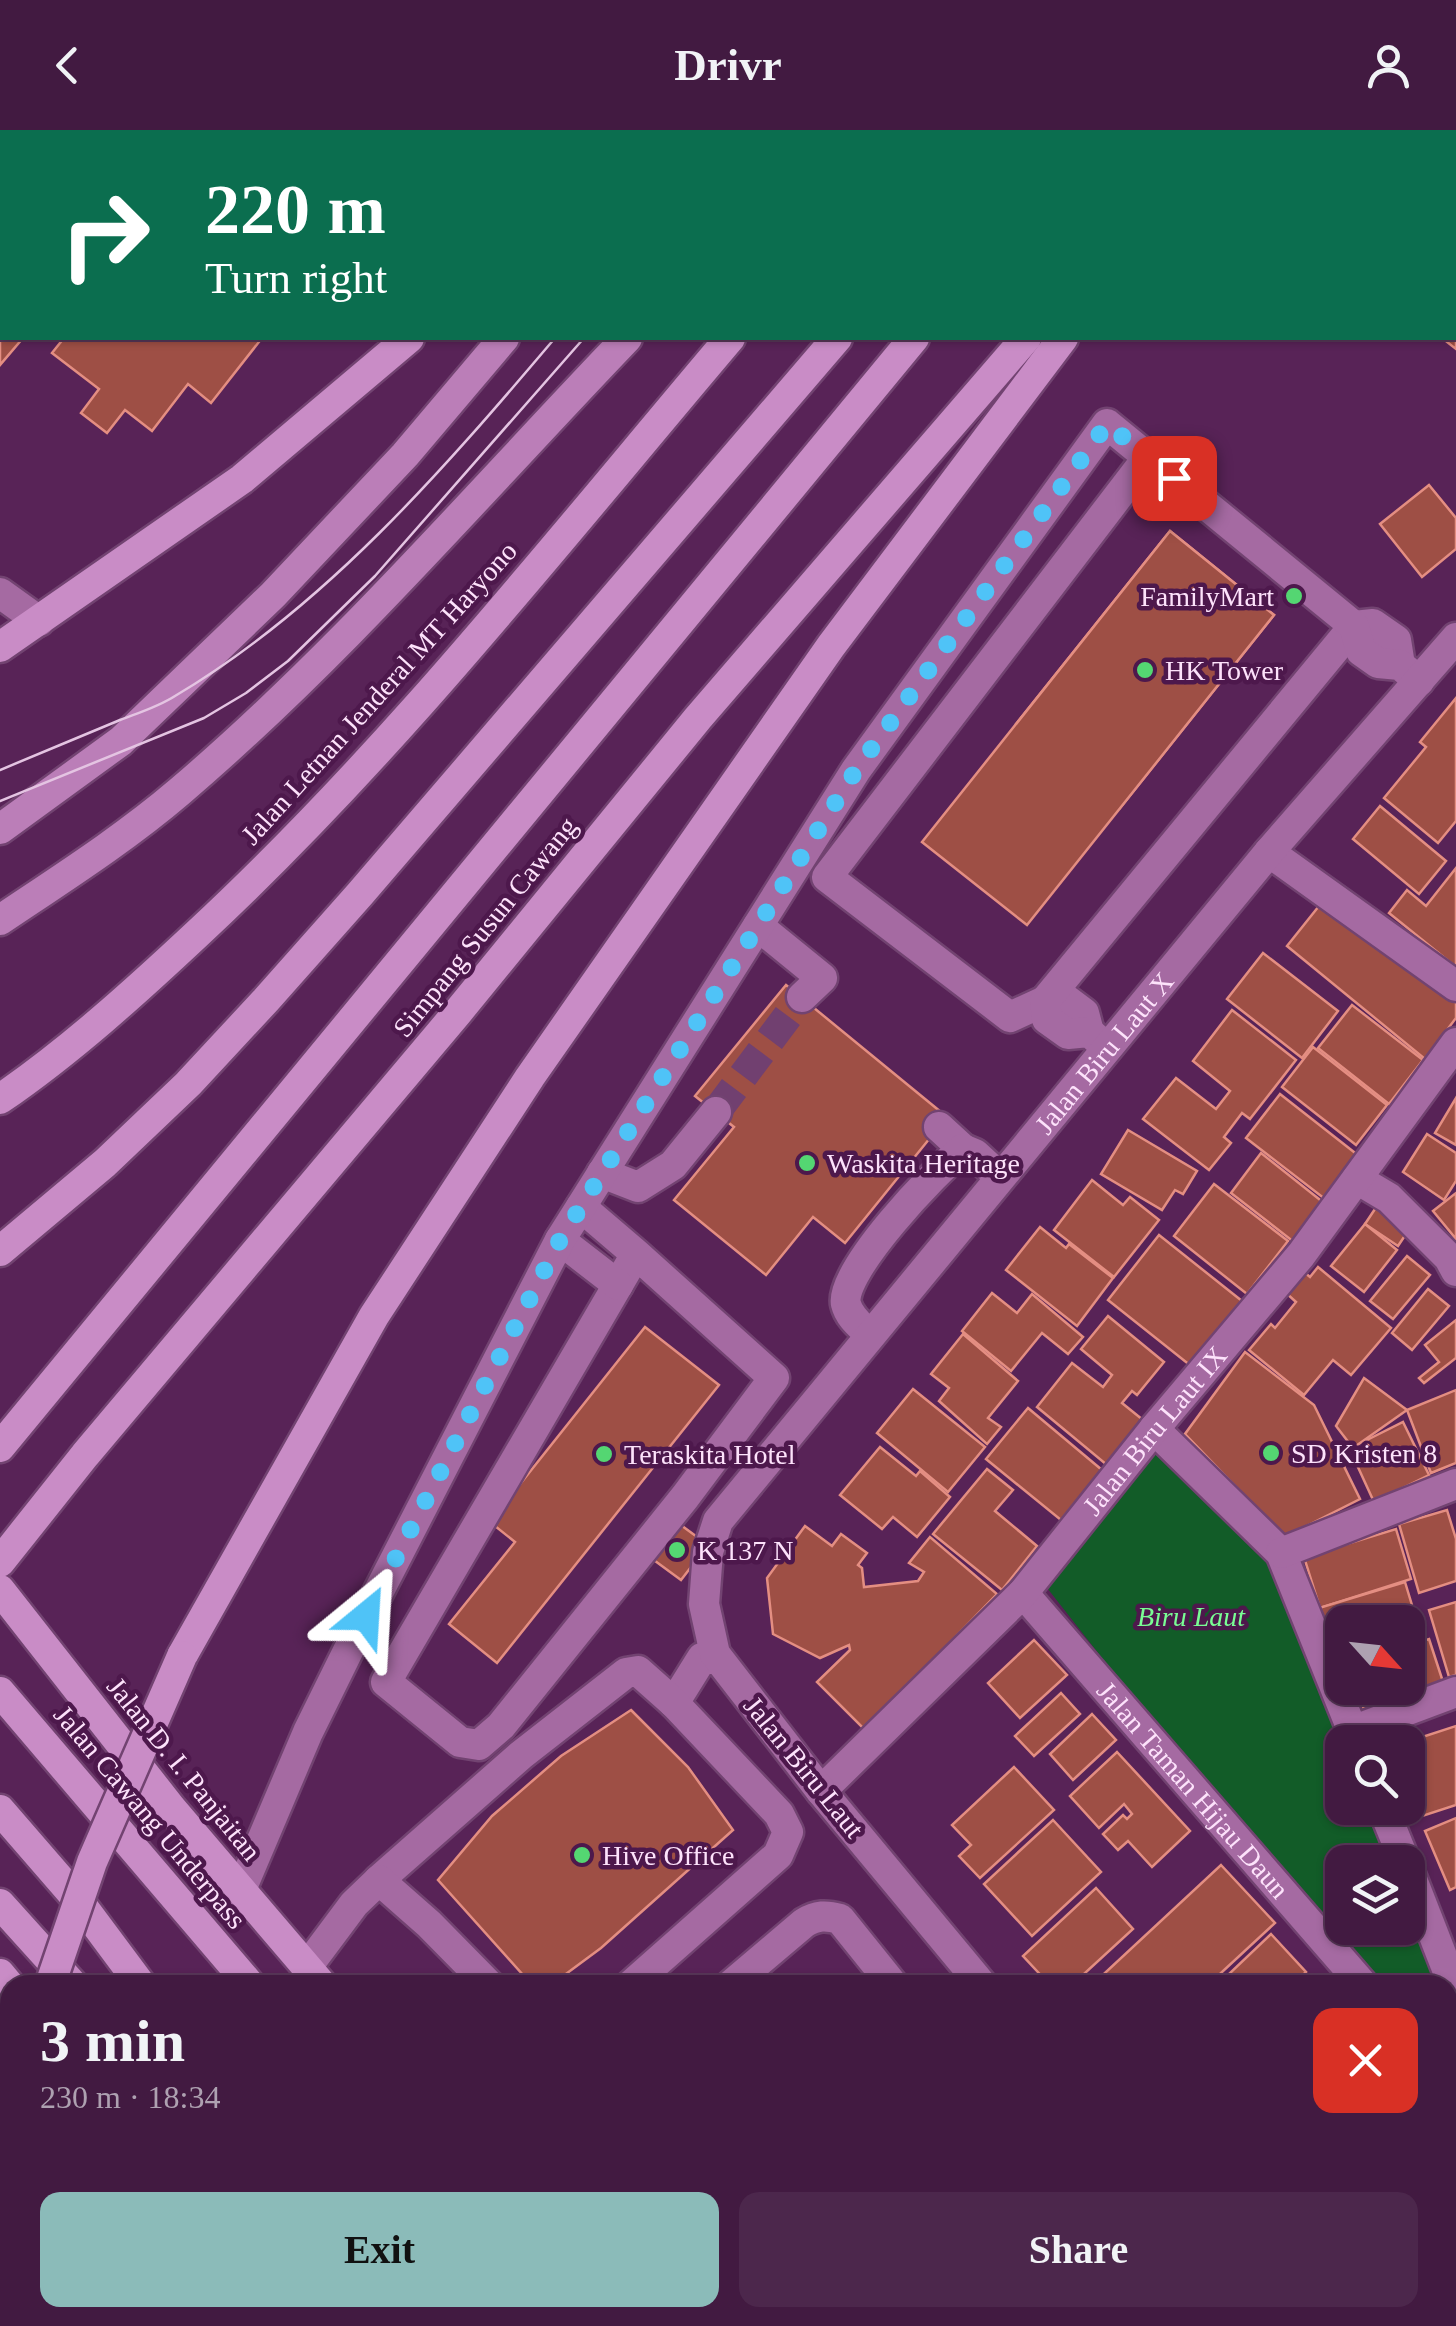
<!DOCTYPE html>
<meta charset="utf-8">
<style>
body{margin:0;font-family:"Times New Roman",serif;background:#4c274c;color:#f1f3f6;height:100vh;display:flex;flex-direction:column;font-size:38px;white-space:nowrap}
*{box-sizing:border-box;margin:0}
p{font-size:32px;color:#aea1b1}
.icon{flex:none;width:55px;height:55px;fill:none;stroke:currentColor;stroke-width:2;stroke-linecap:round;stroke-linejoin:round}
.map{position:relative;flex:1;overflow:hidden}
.side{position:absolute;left:0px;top:1845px;width:1458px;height:352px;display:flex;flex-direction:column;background:#421a41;border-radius:30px 30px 0 0;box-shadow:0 2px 8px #0004,0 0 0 2px #5a385a}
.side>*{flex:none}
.hud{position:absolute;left:0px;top:0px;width:1458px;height:210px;box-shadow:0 2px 8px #0004,0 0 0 2px #5a385a;background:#0b6e4f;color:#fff;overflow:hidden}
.needle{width:65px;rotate:117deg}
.controls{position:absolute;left:1325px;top:1475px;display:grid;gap:20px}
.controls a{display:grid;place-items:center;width:100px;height:100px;border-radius:20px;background:#421a41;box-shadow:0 2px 8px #0004,0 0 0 2px #5a385a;font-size:50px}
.pin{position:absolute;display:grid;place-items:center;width:85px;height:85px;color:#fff;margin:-42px;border-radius:20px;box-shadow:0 5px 15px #0006}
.me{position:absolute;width:110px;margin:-55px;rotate:27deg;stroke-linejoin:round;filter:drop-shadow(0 0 8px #0008)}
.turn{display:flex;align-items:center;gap:35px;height:210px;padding:0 40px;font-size:45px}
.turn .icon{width:130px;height:130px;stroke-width:2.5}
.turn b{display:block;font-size:70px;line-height:85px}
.round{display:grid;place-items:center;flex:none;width:105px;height:105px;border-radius:20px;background:#4c274c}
.head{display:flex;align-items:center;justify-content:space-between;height:170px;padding:0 40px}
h1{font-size:60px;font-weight:700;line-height:75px}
.primary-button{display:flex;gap:20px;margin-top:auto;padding:20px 40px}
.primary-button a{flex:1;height:115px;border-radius:20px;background:#8bbbb9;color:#111;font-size:40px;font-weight:700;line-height:115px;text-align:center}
.primary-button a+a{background:#4c274c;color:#f1f3f6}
header{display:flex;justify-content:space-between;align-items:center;height:130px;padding:0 40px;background:#421a41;font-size:45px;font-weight:700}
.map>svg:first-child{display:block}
.green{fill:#125c28}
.building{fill:#9e4f45;stroke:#e48e82;stroke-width:2.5}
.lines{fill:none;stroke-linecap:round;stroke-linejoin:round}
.minor-tunnel{stroke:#714070;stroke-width:30;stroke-dasharray:30 15;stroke-linecap:butt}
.minor-casing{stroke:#724371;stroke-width:35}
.major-casing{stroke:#724371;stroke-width:35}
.highway-casing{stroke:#724371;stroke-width:35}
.minor{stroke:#a56aa2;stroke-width:30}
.major{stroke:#bb7eb8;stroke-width:30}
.highway{stroke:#c98cc6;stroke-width:30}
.tram{stroke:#e4c4e2;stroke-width:2.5}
.highway-bridge-casing{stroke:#724371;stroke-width:35;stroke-linecap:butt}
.highway-bridge{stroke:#c98cc6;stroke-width:30}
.route{stroke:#4fc3f7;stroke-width:18;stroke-dasharray:0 32.4}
.poi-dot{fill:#54d672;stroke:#4d184c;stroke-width:4}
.labels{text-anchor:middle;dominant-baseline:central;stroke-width:9;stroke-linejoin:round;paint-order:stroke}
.poi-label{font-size:28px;fill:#fde2fb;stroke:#4d184c;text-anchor:start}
.street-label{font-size:28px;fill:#fde2fb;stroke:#4d184c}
.park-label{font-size:28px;font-style:italic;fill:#79fd94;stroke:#4d184c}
</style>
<header><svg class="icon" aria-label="back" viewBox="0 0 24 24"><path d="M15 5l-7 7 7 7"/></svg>Drivr<svg class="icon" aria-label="person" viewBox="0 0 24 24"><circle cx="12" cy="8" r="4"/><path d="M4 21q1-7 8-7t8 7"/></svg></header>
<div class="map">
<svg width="1456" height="2196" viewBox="0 0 1456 2196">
<rect width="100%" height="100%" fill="#582357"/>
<path class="green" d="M 1158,1316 L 1273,1432 L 1342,1612 L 1342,1678 L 1373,1678 L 1393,1732 L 1342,1732 L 1342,1798 L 1408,1798 L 1408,1773 L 1436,1855 L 1369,1855 L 1233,1695 L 1044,1454 Z"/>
<g class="building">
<path d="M 0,0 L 203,0 L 2,2 L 2,208 L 23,208 L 0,235 Z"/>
<path d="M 273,0 L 370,0 L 373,2 L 271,2 Z"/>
<path d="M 1456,80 L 1456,184 L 1455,183 Z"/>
<path d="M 1456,186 L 1456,219 L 1442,208 L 1455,208 Z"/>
<path d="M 64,208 L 262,208 L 211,273 L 188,254 L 152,301 L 125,280 L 107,303 L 81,283 L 99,259 L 52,223 Z"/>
<path d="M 1429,355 L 1456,388 L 1456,419 L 1422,447 L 1380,394 Z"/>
<path d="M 1170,401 L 1274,485 L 1120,678 L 1016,594 Z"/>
<path d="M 1170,401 L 1274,485 L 1027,795 L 922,712 Z"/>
<path d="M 1456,568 L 1456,691 L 1438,713 L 1384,668 L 1426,617 L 1420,612 Z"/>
<path d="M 1380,676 L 1446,731 L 1419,764 L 1353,709 Z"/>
<path d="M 1456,738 L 1456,837 L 1389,783 L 1407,760 L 1426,776 Z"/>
<path d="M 1327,766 L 1456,867 L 1456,888 L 1425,929 L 1287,816 Z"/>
<path d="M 1263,823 L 1338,881 L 1302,928 L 1227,869 Z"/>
<path d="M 786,855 L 947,987 L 845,1113 L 813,1087 L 766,1145 L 674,1070 L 734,997 L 695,966 Z"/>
<path d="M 1352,875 L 1423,930 L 1389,974 L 1318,918 Z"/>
<path d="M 1232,880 L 1296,930 L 1250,989 L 1242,983 L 1224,1007 L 1231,1013 L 1209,1040 L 1143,989 L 1176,948 L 1216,979 L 1230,961 L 1193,931 Z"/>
<path d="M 1313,917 L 1387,975 L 1356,1015 L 1282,957 Z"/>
<path d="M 1280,964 L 1359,1026 L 1325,1069 L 1246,1008 Z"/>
<path d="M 1456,968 L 1456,1015 L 1435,1003 Z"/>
<path d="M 1128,1000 L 1197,1041 L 1183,1064 L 1175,1060 L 1162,1080 L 1101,1044 Z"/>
<path d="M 1427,1004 L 1456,1023 L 1456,1051 L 1444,1070 L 1403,1042 Z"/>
<path d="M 1261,1023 L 1329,1077 L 1299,1116 L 1231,1063 Z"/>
<path d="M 1092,1050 L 1123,1075 L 1130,1067 L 1159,1090 L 1114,1147 L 1054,1100 Z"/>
<path d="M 1214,1054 L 1288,1111 L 1247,1164 L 1174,1106 Z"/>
<path d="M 1456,1063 L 1456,1109 L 1433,1081 Z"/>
<path d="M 1377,1076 L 1410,1098 L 1398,1116 L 1365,1094 Z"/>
<path d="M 1365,1094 L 1397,1120 L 1364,1162 L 1331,1136 Z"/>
<path d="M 1040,1097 L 1066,1118 L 1069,1114 L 1113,1148 L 1077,1196 L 1006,1140 Z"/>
<path d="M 1159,1105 L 1242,1171 L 1191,1236 L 1108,1170 Z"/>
<path d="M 1407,1126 L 1430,1145 L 1393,1189 L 1370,1171 Z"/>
<path d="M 1318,1137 L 1391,1198 L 1351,1245 L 1333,1230 L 1304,1265 L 1249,1220 L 1271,1194 L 1275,1198 L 1296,1172 L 1286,1163 L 1304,1142 L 1310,1147 Z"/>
<path d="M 1428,1159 L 1449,1176 L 1412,1220 L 1392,1203 Z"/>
<path d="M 992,1163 L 1017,1183 L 1032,1164 L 1083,1207 L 1068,1224 L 1042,1203 L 1011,1241 L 962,1201 Z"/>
<path d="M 1108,1186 L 1164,1232 L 1137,1265 L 1132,1261 L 1122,1273 L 1143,1290 L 1107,1335 L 1037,1277 L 1072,1233 L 1103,1257 L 1112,1245 L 1081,1219 Z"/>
<path d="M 1456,1190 L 1456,1228 L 1424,1253 L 1419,1248 L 1439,1232 L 1425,1215 Z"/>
<path d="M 645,1197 L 719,1255 L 497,1533 L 449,1494 L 515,1412 L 490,1392 Z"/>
<path d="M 963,1204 L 1018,1251 L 988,1288 L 1001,1297 L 987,1314 L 939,1271 L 949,1258 L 931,1244 Z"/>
<path d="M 1245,1222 L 1314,1275 L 1360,1369 L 1279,1410 L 1262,1384 L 1185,1304 Z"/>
<path d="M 1364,1248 L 1407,1280 L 1353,1318 L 1336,1296 Z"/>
<path d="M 913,1259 L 985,1317 L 948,1362 L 877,1303 Z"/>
<path d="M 1456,1260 L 1456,1333 L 1431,1343 L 1407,1280 Z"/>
<path d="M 1028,1278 L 1102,1340 L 1061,1390 L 986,1329 Z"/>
<path d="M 1403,1292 L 1429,1345 L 1374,1372 L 1357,1335 L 1374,1325 L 1367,1310 Z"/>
<path d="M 880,1317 L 916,1346 L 920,1341 L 950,1367 L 917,1407 L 893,1387 L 882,1399 L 840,1365 Z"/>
<path d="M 987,1339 L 1013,1360 L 995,1381 L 1037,1416 L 1002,1460 L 933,1404 Z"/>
<path d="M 1447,1380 L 1456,1409 L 1456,1451 L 1419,1463 L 1399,1394 Z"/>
<path d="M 674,1390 L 708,1415 L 681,1450 L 647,1425 Z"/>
<path d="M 805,1396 L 832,1416 L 841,1404 L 867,1423 L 858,1435 L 862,1438 L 864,1457 L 918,1451 L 924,1442 L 909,1433 L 930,1407 L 997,1464 L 865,1600 L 817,1552 L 850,1520 L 849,1515 L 820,1528 L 773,1504 L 767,1448 Z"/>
<path d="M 1396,1399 L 1411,1449 L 1320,1478 L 1304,1427 Z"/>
<path d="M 1405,1452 L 1421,1505 L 1408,1509 L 1408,1492 L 1342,1492 L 1342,1529 L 1335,1531 L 1319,1478 Z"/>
<path d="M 1456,1472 L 1456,1545 L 1449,1547 L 1429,1480 Z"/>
<path d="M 1429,1509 L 1445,1558 L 1365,1583 L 1357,1558 L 1408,1558 L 1408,1516 Z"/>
<path d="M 1034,1510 L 1067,1545 L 1020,1588 L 988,1553 Z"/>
<path d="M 1061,1563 L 1080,1584 L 1034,1626 L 1015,1606 Z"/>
<path d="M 631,1580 L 688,1637 L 733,1700 L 601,1818 L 551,1855 L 532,1855 L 438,1750 L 492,1686 L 561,1626 Z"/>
<path d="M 1092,1584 L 1116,1610 L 1073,1650 L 1050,1624 Z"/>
<path d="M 1456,1596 L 1456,1675 L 1410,1690 L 1406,1678 L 1407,1612 Z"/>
<path d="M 1117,1622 L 1190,1701 L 1152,1737 L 1128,1711 L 1118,1720 L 1103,1704 L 1123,1685 L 1127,1689 L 1132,1684 L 1124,1674 L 1099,1698 L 1070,1666 Z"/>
<path d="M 1014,1637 L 1054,1680 L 980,1748 L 959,1726 L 971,1715 L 952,1695 Z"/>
<path d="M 1456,1688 L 1456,1757 L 1450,1760 L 1425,1701 Z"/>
<path d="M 1053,1690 L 1101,1742 L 1032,1806 L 984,1754 Z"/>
<path d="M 1221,1735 L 1275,1793 L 1208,1855 L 1092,1855 Z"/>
<path d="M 1096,1758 L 1133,1799 L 1072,1855 L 1050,1855 L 1023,1826 Z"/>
<path d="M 1271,1804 L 1306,1842 L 1292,1855 L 1241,1855 L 1230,1843 Z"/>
<path d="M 1425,1845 L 1429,1855 L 1404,1855 Z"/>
<path d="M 1448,2003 L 1456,2013 L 1448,2024 Z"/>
<path d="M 1456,2016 L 1456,2087 L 1448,2094 L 1448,2024 Z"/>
<path d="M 1456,2087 L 1456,2113 L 1448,2103 L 1448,2094 Z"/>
<path d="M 1453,2135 L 1456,2196 L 1382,2196 L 1392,2188 L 1448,2188 L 1448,2140 Z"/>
<path d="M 799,2188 L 1089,2188 L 1096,2196 L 806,2196 Z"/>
<path d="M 946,2188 L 1089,2188 L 1096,2196 L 953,2196 Z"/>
</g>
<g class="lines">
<path class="minor-tunnel" d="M 716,982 L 802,867"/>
<g class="minor-casing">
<g id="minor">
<path d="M 525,0 L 528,2"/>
<path d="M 878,2 L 880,0"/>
<path d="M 0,463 L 39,491"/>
<path d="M 1269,722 L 1456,856"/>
<path d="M 758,796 L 822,848 L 802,867"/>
<path d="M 1089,902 L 1084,883 L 1064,868 L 1045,871 L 1010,887 L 827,747 L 1148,327"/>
<path d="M 1104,915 L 1089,902 L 1068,904 L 1047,889 L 1045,871 L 1354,496 L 1373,494 L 1396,510 L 1400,535"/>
<path d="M 939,997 L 963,1019"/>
<path d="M 602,1043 L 638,1057 L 673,1035 L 716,982"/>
<path d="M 1357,1049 L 1389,1068 L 1449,1128 L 1456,1141"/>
<path d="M 581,1077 L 636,1124 L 774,1248 L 685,1367 L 501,1596 L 479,1615 L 460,1612 L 386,1552 L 636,1124"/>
<path d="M 560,1110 L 618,1155"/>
<path d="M 870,1205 C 861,1196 849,1187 846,1174 C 838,1143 937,1039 963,1019 L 975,1024 L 1000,1047"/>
<path d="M 1154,1299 L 1281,1423 L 1357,1612"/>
<path d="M 1281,1423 L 1456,1354"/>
<path id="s1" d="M 1023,1463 L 1363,1855"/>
<path d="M 674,1573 L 702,1528 L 711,1529 L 715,1524"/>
<path d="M 1352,1601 L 1456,1562"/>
<path id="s2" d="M 821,1661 L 1023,1463 L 1154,1299 L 1301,1125 L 1456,913"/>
<path d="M 1383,1678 L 1405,1732"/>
<path d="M 1408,1739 L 1456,1862"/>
<path d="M 379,1750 L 521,1625 L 626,1543 L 638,1541 L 674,1573 L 779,1684 L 788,1702 L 778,1725 L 631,1855"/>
<path d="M 240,1762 L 308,1602 L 348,1521 L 560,1110 L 856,640 L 1107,294 L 1354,496 L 1361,521 L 1378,533 L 1400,535 L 1419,551"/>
<path d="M 307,1837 L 354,1774 L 379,1750 L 429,1794 L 489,1855"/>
<path d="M 731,1855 L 804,1793 C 817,1785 826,1785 840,1789 L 893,1855"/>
<path id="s3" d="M 982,1855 L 821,1661 L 715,1524 L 704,1474 L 708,1422 L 718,1391 L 1269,722 L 1456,508"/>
<path d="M 1448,1953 L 1456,1963"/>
<path d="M 1154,2188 L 1161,2196"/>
<path d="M 1258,2188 L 1266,2196"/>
<path d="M 1202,2196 L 1211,2188"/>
</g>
</g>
<g class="major-casing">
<g id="major">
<path d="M 674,2 L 676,0"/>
<path d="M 823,2 L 826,0"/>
<path d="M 0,699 L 121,611 L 273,465 L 405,325 L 504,208"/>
<path d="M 0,790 C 61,749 124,709 179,662 C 341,524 480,361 627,208"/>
</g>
</g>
<g class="highway-casing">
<g id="highway">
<path d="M 624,2 L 626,0"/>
<path d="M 895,2 L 897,0"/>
<path d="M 1022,2 L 1024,0"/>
<path d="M 1082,2 L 1084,0"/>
<path d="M 1202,2 L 1205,0"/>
<path d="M 0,517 L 242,349 L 409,208"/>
<path d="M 0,969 C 70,921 135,862 197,804 C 392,623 558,411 730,208"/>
<path d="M 0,1121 L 105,1033 L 188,954 L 266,870 L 360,764 L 837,208"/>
<path d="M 0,1317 L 914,208"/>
<path d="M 0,1432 L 85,1325 L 458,882 L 698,588 L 1026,208"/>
<path d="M 0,1460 L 171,1678 L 322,1855"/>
<path d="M 182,1526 L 374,1186 L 530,947 L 831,516 L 1063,208"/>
<path d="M 0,1562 L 250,1855"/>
<path d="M 0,1680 L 77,1769 L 141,1855"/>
<path d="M 0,1774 L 73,1855"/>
<path d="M 0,1844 L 10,1856"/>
<path d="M 0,2116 L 10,2025"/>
<path d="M 371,2188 L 379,2196"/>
<path d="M 536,2188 L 544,2196"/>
<path d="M 605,2188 L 612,2196"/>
</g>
</g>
<use href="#minor" class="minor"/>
<use href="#major" class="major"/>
<use href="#highway" class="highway"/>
<g class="tram">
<path d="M 731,2 L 733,0"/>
<path d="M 761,2 L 763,0"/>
<path d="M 0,640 C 40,623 80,607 120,590 C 138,583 158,577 175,566 C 325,477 444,339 555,208"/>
<path d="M 0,671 L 204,588 L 246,563 L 288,531 L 375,446 L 584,208"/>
</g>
<g class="highway-bridge-casing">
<path id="highway-bridge" d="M 50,1855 L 92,1732 L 182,1526"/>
</g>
<use href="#highway-bridge" class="highway-bridge"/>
</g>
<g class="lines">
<path class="route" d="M 366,1486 L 560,1110 L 856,640 L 1107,294 L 1174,348"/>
</g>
<g class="poi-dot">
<circle cx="1294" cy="466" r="10"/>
<circle cx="1145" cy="540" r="10"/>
<circle cx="807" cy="1033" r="10"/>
<circle cx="1271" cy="1323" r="10"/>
<circle cx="604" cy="1324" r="10"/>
<circle cx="677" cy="1420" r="10"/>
<circle cx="582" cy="1725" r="10"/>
</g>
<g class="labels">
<g class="poi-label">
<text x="1274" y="466" text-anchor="end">FamilyMart</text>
<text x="1165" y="540">HK Tower</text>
<text x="827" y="1033">Waskita Heritage</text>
<text x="1291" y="1323">SD Kristen 8</text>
<text x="624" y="1324">Teraskita Hotel</text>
<text x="697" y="1420">K 137 N</text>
<text x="602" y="1725">Hive Office</text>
</g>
<g class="street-label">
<text transform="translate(379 563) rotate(-48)">Jalan Letnan Jenderal MT Haryono</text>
<text transform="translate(485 797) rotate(-51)">Simpang Susun Cawang</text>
<text stroke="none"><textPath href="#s3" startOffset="1168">Jalan Biru Laut X</textPath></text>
<text stroke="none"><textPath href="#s2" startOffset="492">Jalan Biru Laut IX</textPath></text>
<text transform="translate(804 1637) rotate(51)">Jalan Biru Laut</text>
<text transform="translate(184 1639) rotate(51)">Jalan D. I. Panjaitan</text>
<text stroke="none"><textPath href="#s1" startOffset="260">Jalan Taman Hijau Daun</textPath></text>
<text transform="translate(150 1687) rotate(50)">Jalan Cawang Underpass</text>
</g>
<g class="park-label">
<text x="1191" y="1486">Biru Laut</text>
</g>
</g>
</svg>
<div class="controls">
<a><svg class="needle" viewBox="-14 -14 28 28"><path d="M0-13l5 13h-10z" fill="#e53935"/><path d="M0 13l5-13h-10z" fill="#aea1b1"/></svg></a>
<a><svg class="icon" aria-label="search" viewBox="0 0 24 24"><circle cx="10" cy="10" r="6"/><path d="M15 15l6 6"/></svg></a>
<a><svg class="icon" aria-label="layers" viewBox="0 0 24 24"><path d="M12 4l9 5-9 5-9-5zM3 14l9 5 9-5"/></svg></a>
</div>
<div class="pin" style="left:1174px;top:348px;background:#d93025"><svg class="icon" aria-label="arrive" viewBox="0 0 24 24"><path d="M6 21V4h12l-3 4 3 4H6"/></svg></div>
<svg class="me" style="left:366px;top:1486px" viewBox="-20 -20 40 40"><path d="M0-17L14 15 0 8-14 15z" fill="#4fc3f7" stroke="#fff" stroke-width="4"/></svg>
<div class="hud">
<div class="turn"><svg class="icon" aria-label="right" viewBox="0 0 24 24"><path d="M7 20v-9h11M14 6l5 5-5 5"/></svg><div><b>220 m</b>Turn right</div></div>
</div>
<section class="side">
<div class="head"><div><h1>3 min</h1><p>230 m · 18:34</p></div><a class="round" style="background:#d93025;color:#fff"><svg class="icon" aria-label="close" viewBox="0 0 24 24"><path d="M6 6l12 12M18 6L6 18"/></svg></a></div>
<div class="primary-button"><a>Exit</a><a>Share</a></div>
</section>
</div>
